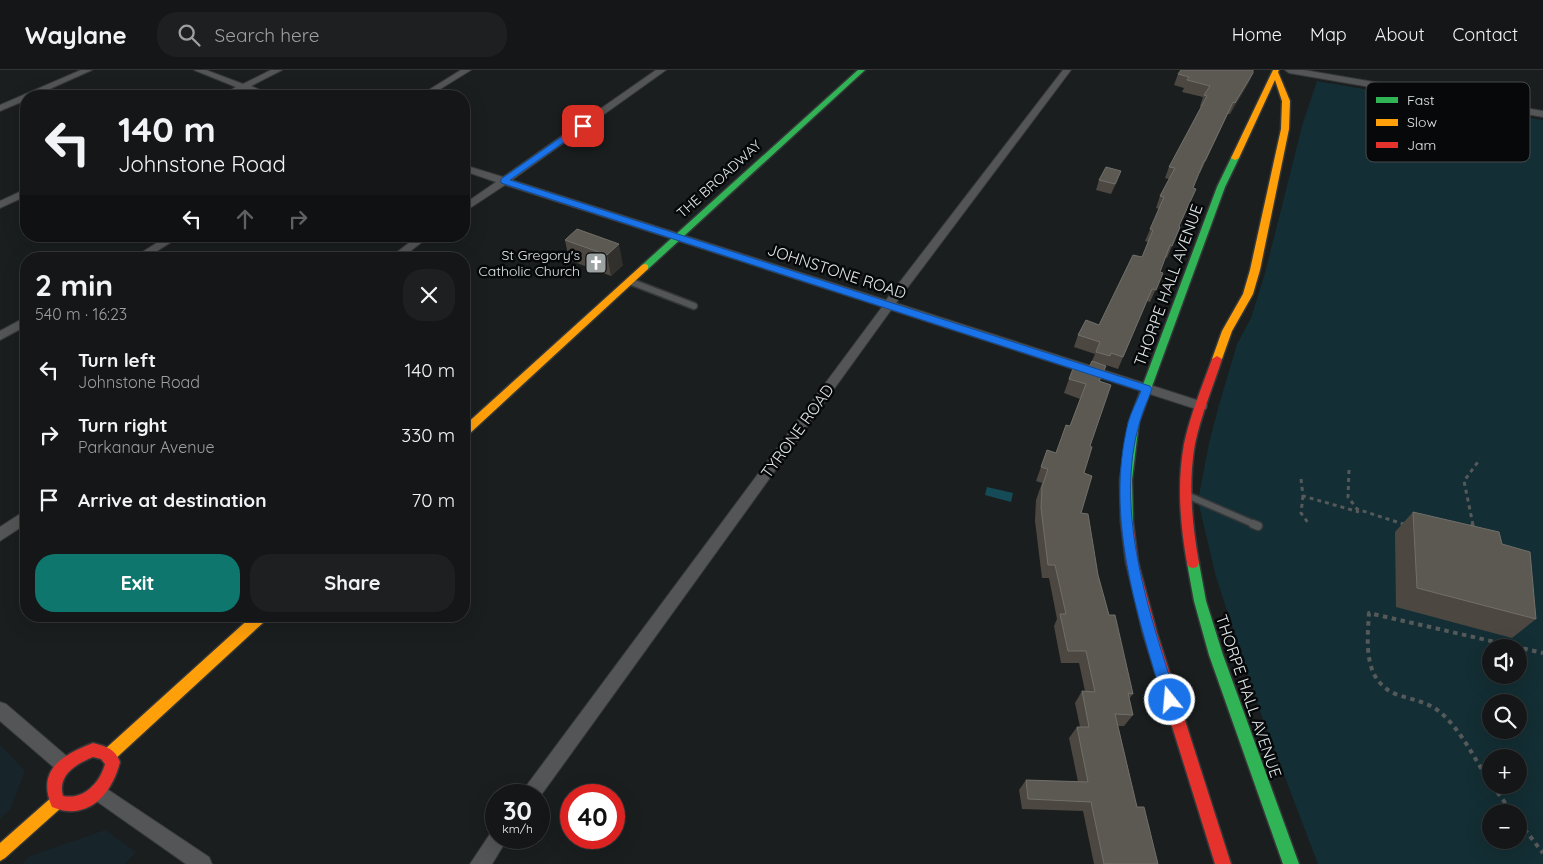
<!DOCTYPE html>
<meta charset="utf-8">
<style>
body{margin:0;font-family:Quicksand,sans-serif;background:#1d1f20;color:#f1f3f6;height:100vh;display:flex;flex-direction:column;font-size:19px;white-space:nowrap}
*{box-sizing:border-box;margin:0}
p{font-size:16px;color:#9d9fa1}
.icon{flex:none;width:28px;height:28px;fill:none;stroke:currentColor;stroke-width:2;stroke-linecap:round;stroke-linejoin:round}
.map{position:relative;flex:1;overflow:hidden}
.drawer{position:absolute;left:20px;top:182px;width:450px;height:370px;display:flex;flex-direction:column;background:#141617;border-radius:20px;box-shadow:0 5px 20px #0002,0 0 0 1px #333536}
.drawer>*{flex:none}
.hud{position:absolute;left:20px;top:20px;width:450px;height:152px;border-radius:20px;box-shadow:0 5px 20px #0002,0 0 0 1px #333536;background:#141617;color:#f1f3f6;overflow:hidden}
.controls{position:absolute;left:1482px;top:569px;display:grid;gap:10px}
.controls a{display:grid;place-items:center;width:45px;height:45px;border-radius:50%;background:#141617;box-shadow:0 5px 20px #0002,0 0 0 1px #333536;font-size:25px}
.speed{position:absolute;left:485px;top:714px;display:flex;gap:10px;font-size:25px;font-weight:700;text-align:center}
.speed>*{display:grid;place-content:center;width:65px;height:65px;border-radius:50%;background:#141617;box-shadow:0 5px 20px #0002,0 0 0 1px #333536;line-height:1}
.speed small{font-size:12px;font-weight:400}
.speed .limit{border:8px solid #d22;background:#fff;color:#111}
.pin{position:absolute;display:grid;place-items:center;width:42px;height:42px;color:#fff;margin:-21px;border-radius:10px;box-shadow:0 2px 8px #0006}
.me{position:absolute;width:55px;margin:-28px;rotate:343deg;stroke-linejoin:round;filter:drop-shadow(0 0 4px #0008)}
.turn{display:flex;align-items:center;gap:18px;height:105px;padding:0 15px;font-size:22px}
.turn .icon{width:65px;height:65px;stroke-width:2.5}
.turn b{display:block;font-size:35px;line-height:42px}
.lanes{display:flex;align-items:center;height:48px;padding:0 15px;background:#0003;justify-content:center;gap:25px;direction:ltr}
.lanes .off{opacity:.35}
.round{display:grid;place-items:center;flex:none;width:52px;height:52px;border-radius:20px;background:#1d1f20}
.summary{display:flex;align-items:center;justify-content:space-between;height:85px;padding:0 15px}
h1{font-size:30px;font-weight:800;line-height:38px}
.primary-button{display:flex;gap:10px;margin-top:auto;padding:10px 15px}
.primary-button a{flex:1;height:58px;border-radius:20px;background:#0f766e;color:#fff;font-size:20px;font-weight:800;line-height:58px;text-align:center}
.primary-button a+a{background:#1d1f20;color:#f1f3f6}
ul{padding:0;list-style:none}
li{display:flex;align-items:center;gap:15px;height:65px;padding:0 15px}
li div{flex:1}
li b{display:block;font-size:19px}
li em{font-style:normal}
header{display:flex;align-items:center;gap:30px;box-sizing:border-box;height:70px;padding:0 25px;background:#141617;border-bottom:1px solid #333536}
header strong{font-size:24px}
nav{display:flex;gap:28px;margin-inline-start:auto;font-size:18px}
.search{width:350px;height:45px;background:#1d1f20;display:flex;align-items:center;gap:12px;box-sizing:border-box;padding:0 18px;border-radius:20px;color:#9d9fa1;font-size:19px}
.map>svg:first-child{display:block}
.built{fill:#172429}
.green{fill:#132e34;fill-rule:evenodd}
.water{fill:#144b57}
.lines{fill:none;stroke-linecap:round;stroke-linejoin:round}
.lane-far1-casing{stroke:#353839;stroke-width:9}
.lane-casing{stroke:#353839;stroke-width:11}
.street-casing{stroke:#353839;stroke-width:2}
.fast-casing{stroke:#353839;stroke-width:3}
.slow-casing{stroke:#353839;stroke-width:3}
.jam-casing{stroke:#353839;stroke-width:3}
.path-far2{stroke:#56595a;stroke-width:2.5;stroke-dasharray:2.5 2.5;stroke-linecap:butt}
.path-far1{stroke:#56595a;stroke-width:3;stroke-dasharray:4 4;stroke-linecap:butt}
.path{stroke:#56595a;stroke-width:4;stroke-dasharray:4.5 4.5;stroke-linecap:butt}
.lane-far1{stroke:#535556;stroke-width:6}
.lane{stroke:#535556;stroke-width:8}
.street{fill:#535556;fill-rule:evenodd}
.fast{fill:#30b455;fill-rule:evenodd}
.slow{fill:#ff9f0a;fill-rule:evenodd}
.jam{fill:#e5322d;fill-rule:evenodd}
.wall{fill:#4c4841}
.shaded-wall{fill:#31302c}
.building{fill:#5c5953;stroke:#716f6a}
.route{fill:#1a73e8;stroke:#114b97}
.labels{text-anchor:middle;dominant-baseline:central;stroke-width:5;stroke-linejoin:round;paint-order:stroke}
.far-street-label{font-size:14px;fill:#e2e7e8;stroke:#060809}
.far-poi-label{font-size:14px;fill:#e2e7e8;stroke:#060809;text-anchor:end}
.street-label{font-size:16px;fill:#e2e7e8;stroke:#060809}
.key{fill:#060809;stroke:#484b4c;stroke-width:1}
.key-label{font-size:14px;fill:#e2e7e8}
</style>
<header>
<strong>Waylane</strong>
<div class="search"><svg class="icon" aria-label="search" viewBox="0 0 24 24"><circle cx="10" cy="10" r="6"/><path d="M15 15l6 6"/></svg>Search here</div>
<nav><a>Home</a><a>Map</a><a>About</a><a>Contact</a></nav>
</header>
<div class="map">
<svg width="1543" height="794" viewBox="0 0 1543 794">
<rect width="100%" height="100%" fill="#1a1e1f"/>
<g class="built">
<path d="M 0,675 L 25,701 L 10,740 L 0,749 Z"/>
<path d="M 105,760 L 136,782 L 124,794 L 22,794 L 30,786 Z"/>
</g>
<path class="green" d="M 1317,11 L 1543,50 L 1543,794 L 1318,794 L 1261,644 L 1216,507 L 1198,431 L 1209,373 L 1219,335 L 1237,274 L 1251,248 L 1265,203 L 1302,56 ZM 1491,578 L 1519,578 L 1519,605 L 1491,605 ZM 1491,632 L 1519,632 L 1519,660 L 1491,660 ZM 1491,688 L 1519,688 L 1519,715 L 1491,715 ZM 1491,742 L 1519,742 L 1519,770 L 1491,770 Z"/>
<path class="water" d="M 987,417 L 1013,423 L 1011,432 L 985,425 Z"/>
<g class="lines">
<g class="lane-far1-casing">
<g id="lane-far1">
<path d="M 629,211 L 694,236"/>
<path d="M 1189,426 L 1256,455"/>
</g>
</g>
<g class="lane-casing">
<path id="lane" d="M 1253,454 L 1258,456"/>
</g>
<g class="street-casing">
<g id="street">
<path d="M 81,0 L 92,0 L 34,26 L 26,26 L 26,30 L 0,41 L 0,35 Z"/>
<path d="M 194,0 L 206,0 L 243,14 L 271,0 L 282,0 L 251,16 L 273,26 L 262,26 L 244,20 L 230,26 L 220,26 L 236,17 Z"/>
<path d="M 461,0 L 471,0 L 429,26 L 419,26 Z"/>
<path d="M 656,0 L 666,0 L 512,110 L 886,230 L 1063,0 L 1071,0 L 896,233 L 1206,333 L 1207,336 L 1206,339 L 1196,339 L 891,240 L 539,728 L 539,725 L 521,725 L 524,719 L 882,237 L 505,115 L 464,142 L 464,134 L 496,112 L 464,101 L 464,95 L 503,107 Z"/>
<path d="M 1285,0 L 1304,0 L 1543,41 L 1543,47 L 1289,3 Z"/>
<path d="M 26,119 L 26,126 L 0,138 L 0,131 Z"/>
<path d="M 168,166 L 181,166 L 144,189 L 131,189 Z"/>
<path d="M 418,166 L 430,166 L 400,189 L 388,189 Z"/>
<path d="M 26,247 L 26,256 L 0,270 L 0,261 Z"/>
<path d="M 26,440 L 26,454 L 0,471 L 0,457 Z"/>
<path d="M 0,632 L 6,634 L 70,689 L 73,695 L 70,701 L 64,704 L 58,701 L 0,651 Z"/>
<path d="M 98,713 L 209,787 L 212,794 L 186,794 L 92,728 L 89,722 L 92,716 Z"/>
<path d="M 496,760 L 496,768 L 508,768 L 492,794 L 470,794 L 492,761 Z"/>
</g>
</g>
<g class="fast-casing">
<g id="fast">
<path d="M 858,0 L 865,0 L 648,199 L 642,199 L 642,195 Z"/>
<path d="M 1232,86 L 1239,88 L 1225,117 L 1139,352 L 1132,410 L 1133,452 L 1131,455 L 1123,455 L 1121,452 L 1120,410 L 1129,352 L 1217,117 Z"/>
<path d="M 1193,488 L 1197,489 L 1199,493 L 1206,531 L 1223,585 L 1299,794 L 1283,794 L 1209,585 L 1194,531 L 1187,493 L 1189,489 Z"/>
</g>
</g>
<g class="slow-casing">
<g id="slow">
<path d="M 1273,0 L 1279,0 L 1278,2 L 1290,31 L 1289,59 L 1260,200 L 1253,224 L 1232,261 L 1222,289 L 1217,292 L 1212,289 L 1222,261 L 1243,224 L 1250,200 L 1281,59 L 1282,31 L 1275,10 L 1239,88 L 1235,90 L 1231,88 Z"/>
<path d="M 645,194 L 648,195 L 648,199 L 468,365 L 464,366 L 464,356 L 642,195 Z"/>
<path d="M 252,546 L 267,546 L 266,550 L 114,690 L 109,692 L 104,690 L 102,685 L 104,680 Z"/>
<path d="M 57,725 L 62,727 L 64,732 L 62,737 L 5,788 L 0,791 L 0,773 L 52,727 Z"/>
</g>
</g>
<g class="jam-casing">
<g id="jam">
<path d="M 1217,286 L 1222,289 C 1213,317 1201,345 1195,374 C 1188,413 1192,454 1199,493 L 1197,497 L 1193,498 L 1189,497 L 1187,493 C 1180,454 1177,413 1184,374 C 1190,345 1202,317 1212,289 Z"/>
<path d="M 1127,447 L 1131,449 L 1133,452 L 1138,492 L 1157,563 L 1231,794 L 1215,794 L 1143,563 L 1126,492 L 1121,452 L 1123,449 Z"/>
<path d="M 93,673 C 106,676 115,679 120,692 C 112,724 88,752 52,737 C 36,700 62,685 93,673 ZM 93,687 L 101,689 L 105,694 C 100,713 84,730 63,726 C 57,705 76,694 93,687 Z"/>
</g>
</g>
<path class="path-far2" d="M 1410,70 L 1413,63 L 1440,49 L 1439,42 L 1442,38"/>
<g class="path-far1">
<path d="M 1349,400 L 1348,427 L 1357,439 L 1406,455"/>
<path d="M 1301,409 L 1303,426 L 1359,442"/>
<path d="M 1303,426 L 1301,443 L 1309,454"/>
<path d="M 1473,455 L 1464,411 L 1480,389"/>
</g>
<g class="path">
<path d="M 1402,454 L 1406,455"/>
<path d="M 1471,458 L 1473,454"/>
<path d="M 1491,714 C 1475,690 1462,661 1440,642 C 1428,632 1413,630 1398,625 C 1363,612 1367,574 1369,543 L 1543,583"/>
<path d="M 1492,715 L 1512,742"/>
<path d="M 1519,752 L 1543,783"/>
</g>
<use href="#lane-far1" class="lane-far1"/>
<use href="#lane" class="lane"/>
<use href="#street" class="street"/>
<use href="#fast" class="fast"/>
<use href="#slow" class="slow"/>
<use href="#jam" class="jam"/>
</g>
<g class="wall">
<path d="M 1253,3 L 1248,14 L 1230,44 L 1228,44 L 1200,103 L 1199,103 L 1193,118 L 1191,131 L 1179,156 L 1180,157 L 1167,188 L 1165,187 L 1160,202 L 1163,203 L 1150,232 L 1147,231 L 1118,299 L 1106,295 L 1100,311 L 1090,376 L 1084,403 L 1081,443 L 1109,545 L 1133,624 L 1129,629 L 1133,645 L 1124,656 L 1118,656 L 1137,737 L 1158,794 L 1094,794 L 1083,741 L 1022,739 L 1019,720 L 1026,710 L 1078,712 L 1069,668 L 1077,657 L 1080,657 L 1075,633 L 1082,621 L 1085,621 L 1079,593 L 1061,593 L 1054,556 L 1057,549 L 1049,508 L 1042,508 L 1035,451 L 1036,430 L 1042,413 L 1036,411 L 1047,380 L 1056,383 L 1066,355 L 1070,356 L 1080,329 L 1064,323 L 1069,309 L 1088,300 L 1095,284 L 1074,277 L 1078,265 L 1099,255 L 1142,187 L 1148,172 L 1145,171 L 1159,139 L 1156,138 L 1160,126 L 1169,109 L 1165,108 L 1169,97 L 1201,37 L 1200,36 L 1203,27 L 1182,22 L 1184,18 L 1174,15 L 1178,4 Z"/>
<path d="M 1121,101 L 1117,112 L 1111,124 L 1096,120 L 1099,110 Z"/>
<path d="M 577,159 L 623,195 L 611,206 L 569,190 L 565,170 Z"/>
<path d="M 1413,442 L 1502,474 L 1536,549 L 1512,568 L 1396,537 L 1395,462 Z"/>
</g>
<g class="shaded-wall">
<path d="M 1253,3 L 1248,14 L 1230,44 L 1235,33 Z"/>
<path d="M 1121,101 L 1117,112 L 1111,124 L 1115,114 Z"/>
<path d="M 619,174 L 623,195 L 611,206 L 607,185 Z"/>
</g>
<g class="building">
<path d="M 1181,0 L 1253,0 L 1253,3 L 1235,33 L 1233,32 L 1205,91 L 1204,91 L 1193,118 L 1196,119 L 1179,156 L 1180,157 L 1172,176 L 1170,175 L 1160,202 L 1163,203 L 1156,220 L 1152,219 L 1123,287 L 1111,283 L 1110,286 L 1096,282 L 1100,272 L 1078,265 L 1086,250 L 1099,255 L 1133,185 L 1142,187 L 1153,160 L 1150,159 L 1164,127 L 1160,126 L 1175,98 L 1169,97 L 1207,26 L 1204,25 L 1210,16 L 1187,10 L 1189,7 L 1178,4 Z"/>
<path d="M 316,20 L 335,26 L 314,26 Z"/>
<path d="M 1106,97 L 1121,101 L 1115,114 L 1099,110 Z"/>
<path d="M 577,159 L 619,174 L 607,185 L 565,170 Z"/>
<path d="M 1092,291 L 1106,296 L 1099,311 L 1111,315 L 1090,376 L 1092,377 L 1084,403 L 1092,406 L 1081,443 L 1088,444 L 1098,505 L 1109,545 L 1115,545 L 1133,624 L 1128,623 L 1133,645 L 1115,644 L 1137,737 L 1144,737 L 1158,794 L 1104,794 L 1091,732 L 1028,729 L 1026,710 L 1088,712 L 1077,657 L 1089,657 L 1082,621 L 1095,622 L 1086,581 L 1068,581 L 1060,544 L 1066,544 L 1055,495 L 1048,495 L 1041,438 L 1042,417 L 1048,399 L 1041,397 L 1047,380 L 1056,383 L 1066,355 L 1070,356 L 1086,314 L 1069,309 L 1074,296 L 1088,300 Z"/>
<path d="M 1413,442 L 1499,462 L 1502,474 L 1530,482 L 1536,549 L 1417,518 Z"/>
</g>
<path class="route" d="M 580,54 L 587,56 L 510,110 L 1150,316 L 1152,319 C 1148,330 1143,340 1140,351 C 1113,441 1150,545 1177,630 L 1175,635 L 1170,637 L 1165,635 L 1163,630 C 1136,541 1105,447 1128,353 C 1131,342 1137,331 1141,321 L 501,113 L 501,109 Z"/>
<defs>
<g id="church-square" transform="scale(1.125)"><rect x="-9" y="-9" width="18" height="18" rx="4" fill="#9ca1a2" stroke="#060809"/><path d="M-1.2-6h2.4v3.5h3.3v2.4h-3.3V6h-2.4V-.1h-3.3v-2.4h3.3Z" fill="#fff"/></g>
</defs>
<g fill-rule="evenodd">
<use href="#church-square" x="596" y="193"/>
</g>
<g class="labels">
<g class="far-street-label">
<text transform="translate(719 109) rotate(-42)">THE BROADWAY</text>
</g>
<g class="far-poi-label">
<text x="580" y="185">St Gregory's<tspan x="580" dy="16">Catholic Church</tspan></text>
</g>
<g class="street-label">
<text transform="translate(837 201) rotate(18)">JOHNSTONE ROAD</text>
<text transform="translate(1168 215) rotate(-70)">THORPE HALL AVENUE</text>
<text transform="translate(797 361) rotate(-54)">TYRONE ROAD</text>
<text transform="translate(1249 626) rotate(71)">THORPE HALL AVENUE</text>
</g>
</g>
<rect x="1366" y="12" width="164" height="80" rx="8" class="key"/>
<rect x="1376" y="27" width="22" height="6" fill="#30b455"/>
<rect x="1376" y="49" width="22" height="7" fill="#ff9f0a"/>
<rect x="1376" y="72" width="22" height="6" fill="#e5322d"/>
<g class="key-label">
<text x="1407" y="35">Fast</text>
<text x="1407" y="57">Slow</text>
<text x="1407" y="80">Jam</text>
</g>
</svg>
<div class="controls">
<a><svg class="icon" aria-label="sound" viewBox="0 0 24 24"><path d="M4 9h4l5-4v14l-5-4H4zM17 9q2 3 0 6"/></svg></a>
<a><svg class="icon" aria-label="search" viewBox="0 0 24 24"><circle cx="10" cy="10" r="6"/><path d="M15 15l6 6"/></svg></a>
<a>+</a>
<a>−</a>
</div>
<div class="speed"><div>30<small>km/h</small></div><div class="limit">40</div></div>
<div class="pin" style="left:583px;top:56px;background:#d93025"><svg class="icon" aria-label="arrive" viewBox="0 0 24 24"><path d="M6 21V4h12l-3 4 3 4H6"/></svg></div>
<svg class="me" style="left:1170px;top:630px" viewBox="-20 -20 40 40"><circle r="17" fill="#1a73e8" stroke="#fff" stroke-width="3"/><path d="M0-11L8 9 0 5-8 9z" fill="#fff"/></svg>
<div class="hud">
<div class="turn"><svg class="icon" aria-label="left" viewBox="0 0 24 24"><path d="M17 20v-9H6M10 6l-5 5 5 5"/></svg><div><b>140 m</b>Johnstone Road</div></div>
<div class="lanes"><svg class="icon" aria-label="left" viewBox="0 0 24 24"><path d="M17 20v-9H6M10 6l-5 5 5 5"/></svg><svg class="icon off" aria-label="ahead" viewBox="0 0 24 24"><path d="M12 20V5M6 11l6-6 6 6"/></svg><svg class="icon off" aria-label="right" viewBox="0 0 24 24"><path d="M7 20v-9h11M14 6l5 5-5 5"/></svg></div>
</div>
<section class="drawer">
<div class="summary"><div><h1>2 min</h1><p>540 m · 16:23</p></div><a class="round"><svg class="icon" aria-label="close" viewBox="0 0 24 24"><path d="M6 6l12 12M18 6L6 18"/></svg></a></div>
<ul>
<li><svg class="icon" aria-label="left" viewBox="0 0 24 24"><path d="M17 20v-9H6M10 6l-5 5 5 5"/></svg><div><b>Turn left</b><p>Johnstone Road</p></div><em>140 m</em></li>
<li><svg class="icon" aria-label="right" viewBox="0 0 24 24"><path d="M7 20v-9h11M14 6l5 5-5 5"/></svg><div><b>Turn right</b><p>Parkanaur Avenue</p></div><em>330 m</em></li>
<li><svg class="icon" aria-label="arrive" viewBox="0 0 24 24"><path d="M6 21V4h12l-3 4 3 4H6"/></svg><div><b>Arrive at destination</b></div><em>70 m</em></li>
</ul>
<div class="primary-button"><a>Exit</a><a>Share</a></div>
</section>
</div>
